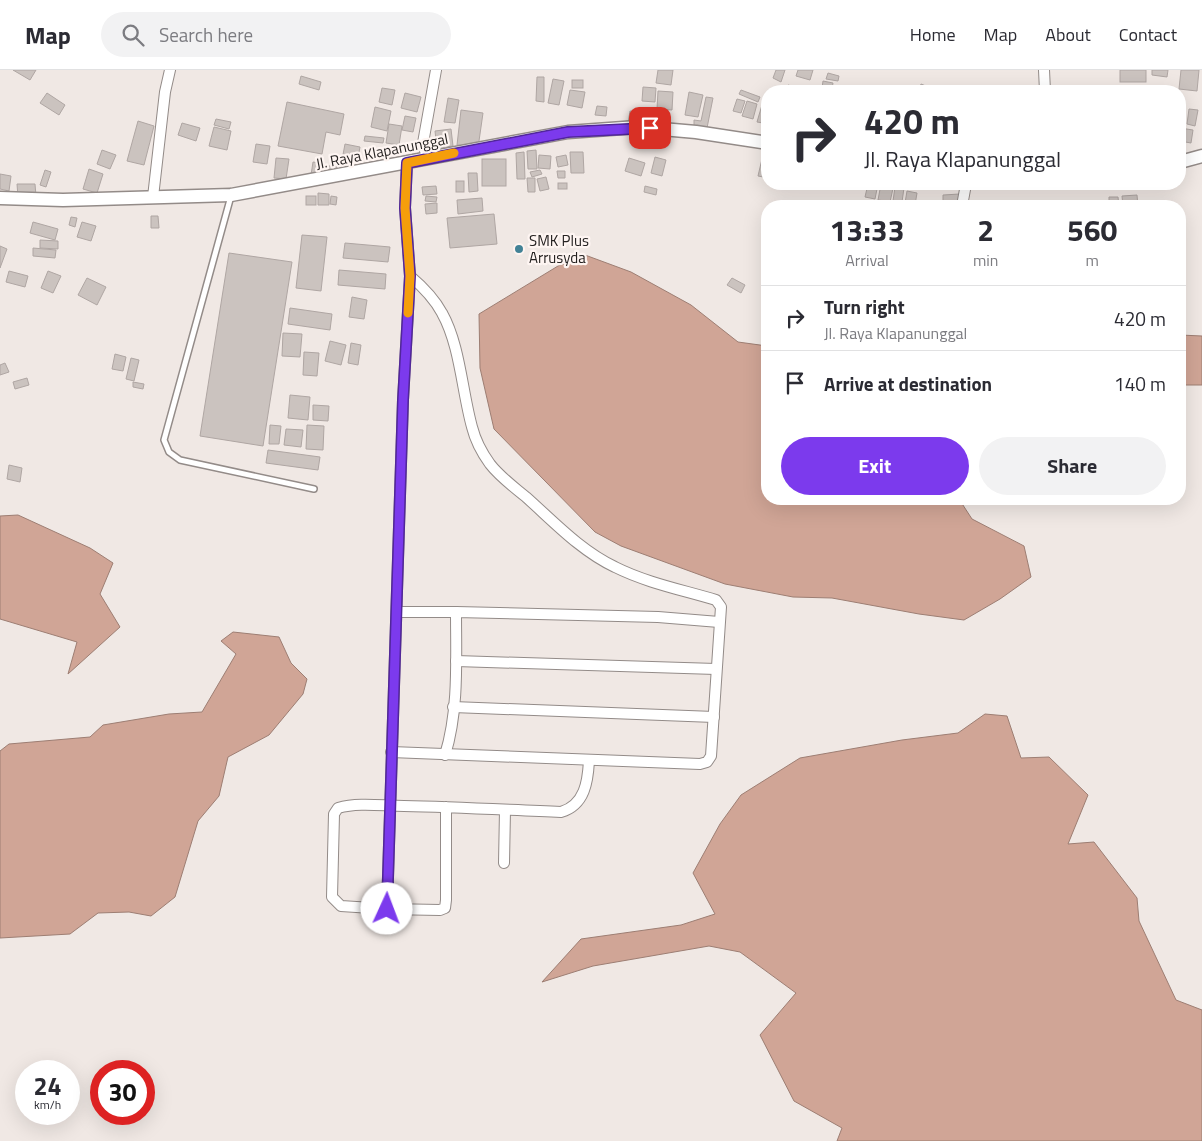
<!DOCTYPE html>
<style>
body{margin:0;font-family:"Titillium Web",sans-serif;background:#f2f2f3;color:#2b2b33;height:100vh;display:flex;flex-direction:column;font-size:19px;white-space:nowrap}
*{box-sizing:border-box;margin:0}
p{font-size:16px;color:#7c7c81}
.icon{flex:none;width:28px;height:28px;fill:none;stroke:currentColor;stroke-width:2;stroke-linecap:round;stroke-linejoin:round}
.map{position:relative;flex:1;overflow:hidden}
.drawer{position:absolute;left:761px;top:130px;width:425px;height:305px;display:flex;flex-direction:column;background:#fff;border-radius:20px;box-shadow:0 5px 20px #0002}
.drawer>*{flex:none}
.banner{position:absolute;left:761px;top:15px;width:425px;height:105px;border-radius:20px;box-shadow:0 5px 20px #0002;background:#fff;color:#2b2b33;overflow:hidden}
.speed{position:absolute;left:15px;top:990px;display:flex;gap:10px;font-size:25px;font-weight:700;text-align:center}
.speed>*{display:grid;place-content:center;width:65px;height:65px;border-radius:50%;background:#fff;box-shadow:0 5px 20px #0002;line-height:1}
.speed small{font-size:12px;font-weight:400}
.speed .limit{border:8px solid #d22;background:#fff;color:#111}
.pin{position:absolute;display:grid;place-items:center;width:42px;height:42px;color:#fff;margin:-21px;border-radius:10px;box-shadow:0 2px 8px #0006}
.me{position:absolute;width:55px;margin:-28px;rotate:2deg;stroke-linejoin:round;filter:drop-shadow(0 0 4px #0008)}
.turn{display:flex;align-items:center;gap:18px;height:105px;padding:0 20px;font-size:22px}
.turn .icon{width:65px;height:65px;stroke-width:2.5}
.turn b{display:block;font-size:35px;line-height:42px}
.eta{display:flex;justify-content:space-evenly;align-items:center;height:85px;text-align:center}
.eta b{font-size:30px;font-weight:700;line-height:35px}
.button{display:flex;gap:10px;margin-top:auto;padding:10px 20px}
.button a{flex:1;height:58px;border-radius:30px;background:#7c3aed;color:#fff;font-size:20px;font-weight:700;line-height:58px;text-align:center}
.button a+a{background:#f2f2f3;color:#2b2b33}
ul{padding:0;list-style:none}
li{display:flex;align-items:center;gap:15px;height:65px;padding:0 20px;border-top:1px solid #e1e1e2}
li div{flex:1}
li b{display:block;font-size:19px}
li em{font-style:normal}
header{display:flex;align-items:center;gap:30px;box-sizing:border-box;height:70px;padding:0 25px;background:#fff;border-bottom:1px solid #e1e1e2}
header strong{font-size:24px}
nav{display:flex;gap:28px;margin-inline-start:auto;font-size:18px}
.search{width:350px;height:45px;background:#f2f2f3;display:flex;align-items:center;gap:12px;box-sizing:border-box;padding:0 18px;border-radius:28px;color:#7c7c81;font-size:19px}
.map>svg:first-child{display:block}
.water{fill:#d0a596;stroke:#9d7e73}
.building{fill:#cbc3bf;stroke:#afa6a3}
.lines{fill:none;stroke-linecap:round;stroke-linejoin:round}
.service-casing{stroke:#938b88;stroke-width:8}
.minor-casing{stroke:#938b88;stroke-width:12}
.tertiary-casing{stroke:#938b88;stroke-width:15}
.service{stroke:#fff;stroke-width:5}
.minor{stroke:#fff;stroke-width:10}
.tertiary{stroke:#fff;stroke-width:12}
.route-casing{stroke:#51269a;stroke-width:12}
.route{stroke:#7c3aed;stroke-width:9}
.slow{stroke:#f59e0b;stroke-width:9}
.poi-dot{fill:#428296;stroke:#fef5f2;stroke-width:2}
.labels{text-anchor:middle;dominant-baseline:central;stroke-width:4.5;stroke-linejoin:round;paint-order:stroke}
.street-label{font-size:15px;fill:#252221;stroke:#fef5f2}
.poi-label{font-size:15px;fill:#252221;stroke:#fef5f2;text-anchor:start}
</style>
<header>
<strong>Map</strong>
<div class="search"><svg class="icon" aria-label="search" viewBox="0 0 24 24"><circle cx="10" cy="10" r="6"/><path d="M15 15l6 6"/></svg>Search here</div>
<nav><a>Home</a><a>Map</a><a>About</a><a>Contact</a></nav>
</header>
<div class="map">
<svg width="1202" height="1071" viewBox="0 0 1202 1071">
<rect width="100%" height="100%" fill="#f0e8e4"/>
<g class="water">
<path d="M 585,185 L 631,202 L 691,235 L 738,272 L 767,276 L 768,429 L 959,429 L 972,449 L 1024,476 L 1031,507 L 1000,529 L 964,550 L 919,544 L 832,528 L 793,527 L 725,514 L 621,476 L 595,462 L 494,359 L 480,298 L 479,244 L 558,196 Z"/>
<path d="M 1180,265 L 1202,266 L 1202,315 L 1180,315 Z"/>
<path d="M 18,445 L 90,478 L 113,493 L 100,524 L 120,557 L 68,604 L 77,572 L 0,549 L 0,446 Z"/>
<path d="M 233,562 L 279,567 L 291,593 L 307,609 L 303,624 L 269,665 L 228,687 L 219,726 L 198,751 L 175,827 L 151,846 L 129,842 L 98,843 L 70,864 L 0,868 L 0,681 L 9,674 L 90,667 L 103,655 L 169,644 L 202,642 L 236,584 L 221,571 Z"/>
<path d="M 985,644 L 1007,646 L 1021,688 L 1049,687 L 1088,725 L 1068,774 L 1094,772 L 1137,828 L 1139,851 L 1176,930 L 1202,940 L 1202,1071 L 837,1071 L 842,1058 L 794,1031 L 760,965 L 796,923 L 740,882 L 709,876 L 593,896 L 542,912 L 581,869 L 681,855 L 715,844 L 693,803 L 720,754 L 741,725 L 800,688 L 902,670 L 958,663 Z"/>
</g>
<g class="building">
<path d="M 13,0 L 36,0 L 30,10 Z"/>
<path d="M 658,0 L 673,0 L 671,15 L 656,13 Z"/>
<path d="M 776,0 L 785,0 L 781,12 L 773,8 Z"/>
<path d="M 798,0 L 813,0 L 810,10 L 796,6 Z"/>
<rect x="1120" y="0" width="26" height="12"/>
<path d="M 1152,0 L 1168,0 L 1167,7 L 1152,5 Z"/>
<path d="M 1181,0 L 1199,0 L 1197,21 L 1179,19 Z"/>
<path d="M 828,3 L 839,6 L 838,11 L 826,9 Z"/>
<path d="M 301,6 L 321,12 L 319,20 L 299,14 Z"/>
<path d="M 537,7 L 544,7 L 544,32 L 536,31 Z"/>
<path d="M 553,9 L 564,11 L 559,35 L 548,33 Z"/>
<rect x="572" y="10" width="11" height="8"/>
<path d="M 823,11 L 833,13 L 832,19 L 822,18 Z"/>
<path d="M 921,14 L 938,21 L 919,21 Z"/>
<path d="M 788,15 L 809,21 L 786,21 Z"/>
<path d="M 875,16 L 887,20 L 886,21 L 874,21 Z"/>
<path d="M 643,17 L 656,18 L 655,32 L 642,31 Z"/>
<path d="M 382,18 L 395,20 L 392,35 L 379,32 Z"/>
<path d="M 570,20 L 585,22 L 582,38 L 567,35 Z"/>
<path d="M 741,20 L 760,27 L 758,32 L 739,24 Z"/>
<path d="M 658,21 L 673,22 L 672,40 L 657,39 Z"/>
<path d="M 689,22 L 703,25 L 698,47 L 685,45 Z"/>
<path d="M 47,23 L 65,35 L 59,45 L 40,33 Z"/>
<path d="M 405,23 L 421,27 L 417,42 L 401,38 Z"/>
<path d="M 706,27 L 713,28 L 707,58 L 694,56 L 694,50 L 701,51 Z"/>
<path d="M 448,28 L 459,30 L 455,53 L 444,52 Z"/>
<path d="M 737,29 L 745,31 L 741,43 L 733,41 Z"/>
<path d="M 747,31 L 757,34 L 753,49 L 742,46 Z"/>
<path d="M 287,32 L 344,44 L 340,65 L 326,62 L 322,84 L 278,76 Z"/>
<path d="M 762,35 L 768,37 L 763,53 L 757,52 Z"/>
<path d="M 597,36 L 607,37 L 606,46 L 595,45 Z"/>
<path d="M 375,37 L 391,41 L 387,61 L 371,57 Z"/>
<path d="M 1189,39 L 1198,40 L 1195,56 L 1187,54 Z"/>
<path d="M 461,40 L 483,43 L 478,78 L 457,75 Z"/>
<path d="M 630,41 L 643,43 L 641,56 L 628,54 Z"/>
<path d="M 405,46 L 416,48 L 413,62 L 402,60 Z"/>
<path d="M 216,49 L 231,52 L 229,59 L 214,55 Z"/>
<path d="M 138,51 L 154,56 L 144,95 L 127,91 Z"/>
<path d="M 182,53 L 200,58 L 196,71 L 178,65 Z"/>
<path d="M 389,54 L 402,56 L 399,75 L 386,73 Z"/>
<path d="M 214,57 L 231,61 L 227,80 L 209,76 Z"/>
<path d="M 1180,58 L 1193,60 L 1191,73 L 1180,71 Z"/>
<path d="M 451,59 L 453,76 L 437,78 L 435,61 Z"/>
<path d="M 365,66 L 384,68 L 383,73 L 364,71 Z"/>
<path d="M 256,74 L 270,76 L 267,94 L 253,92 Z"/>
<path d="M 345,74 L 360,77 L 357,93 L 342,90 Z"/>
<path d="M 102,80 L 116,85 L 110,99 L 97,94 Z"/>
<path d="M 536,80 L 537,99 L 528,99 L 527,81 Z"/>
<path d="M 524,82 L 525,109 L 517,109 L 516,83 Z"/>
<path d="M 570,82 L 583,82 L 584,103 L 571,103 Z"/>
<path d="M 539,85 L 551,86 L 550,99 L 538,98 Z"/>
<path d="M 566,85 L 568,95 L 558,97 L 556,87 Z"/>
<path d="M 655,87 L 666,90 L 662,106 L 651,103 Z"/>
<path d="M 276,88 L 289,89 L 286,109 L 274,108 Z"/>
<path d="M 629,88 L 645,93 L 641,106 L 625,101 Z"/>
<rect x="482" y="89" width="24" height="27"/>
<path d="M 762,89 L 768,90 L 768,108 L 758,106 Z"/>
<path d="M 313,92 L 319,93 L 317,106 L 311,105 Z"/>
<rect x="322" y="96" width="15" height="9"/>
<path d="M 89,99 L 103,104 L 97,123 L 83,119 Z"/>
<path d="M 45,100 L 51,102 L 46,117 L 40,115 Z"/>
<path d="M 540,100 L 542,104 L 532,107 L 530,102 Z"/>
<path d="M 557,101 L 565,101 L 565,108 L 558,108 Z"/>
<path d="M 468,103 L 477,103 L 478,121 L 469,122 Z"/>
<path d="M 0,104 L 11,106 L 9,121 L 0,119 Z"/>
<path d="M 546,107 L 549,119 L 540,121 L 537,109 Z"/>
<path d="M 527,108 L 535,108 L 535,122 L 528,122 Z"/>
<rect x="456" y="111" width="8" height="11"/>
<rect x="558" y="113" width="9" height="6"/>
<path d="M 17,114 L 35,114 L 36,126 L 18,127 Z"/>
<path d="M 868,114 L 878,114 L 875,129 L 865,127 Z"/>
<path d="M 881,114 L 894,114 L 890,132 L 878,130 Z"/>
<path d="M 436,116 L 437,124 L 423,125 L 422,117 Z"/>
<path d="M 645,116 L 657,119 L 656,125 L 644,122 Z"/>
<path d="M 895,117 L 904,118 L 902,132 L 893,131 Z"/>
<path d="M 907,121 L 917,123 L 915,135 L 905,133 Z"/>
<path d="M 318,123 L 329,124 L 329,135 L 318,135 Z"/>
<path d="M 960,124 L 960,136 L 943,136 L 943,125 Z"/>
<path d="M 1137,125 L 1138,136 L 1123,136 L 1122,126 Z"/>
<rect x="306" y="126" width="10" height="9"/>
<path d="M 331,126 L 337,127 L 336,135 L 330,134 Z"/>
<path d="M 426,126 L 437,127 L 436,132 L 425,131 Z"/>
<path d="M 1109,127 L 1118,127 L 1119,136 L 1109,136 Z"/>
<path d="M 482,128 L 483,141 L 458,144 L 457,130 Z"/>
<path d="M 437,133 L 437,143 L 426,144 L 425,134 Z"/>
<path d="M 494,144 L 497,174 L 450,178 L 447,148 Z"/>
<path d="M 151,146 L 158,146 L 159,158 L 151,158 Z"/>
<path d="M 71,147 L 77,148 L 75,157 L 69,155 Z"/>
<path d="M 33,152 L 58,159 L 55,170 L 30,163 Z"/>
<path d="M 82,152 L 96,156 L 91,171 L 77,167 Z"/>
<path d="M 302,165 L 327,167 L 321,221 L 296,218 Z"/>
<path d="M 40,170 L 58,171 L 58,179 L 40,178 Z"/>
<path d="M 345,173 L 390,177 L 388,192 L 343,188 Z"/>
<path d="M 0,176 L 7,179 L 0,198 Z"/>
<path d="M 33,178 L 56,180 L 55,188 L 33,186 Z"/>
<path d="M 229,183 L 292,192 L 263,376 L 200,366 Z"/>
<path d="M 339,200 L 386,204 L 385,219 L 338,215 Z"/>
<path d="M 9,201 L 28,206 L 25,217 L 6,212 Z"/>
<path d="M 48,201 L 61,206 L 53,223 L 41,218 Z"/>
<path d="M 87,208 L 106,217 L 97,235 L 78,225 Z"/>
<path d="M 732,208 L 745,215 L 741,223 L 727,215 Z"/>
<path d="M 352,227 L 367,230 L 364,249 L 349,247 Z"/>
<path d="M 290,238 L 332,244 L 330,260 L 288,254 Z"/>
<path d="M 283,263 L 302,264 L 300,287 L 282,286 Z"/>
<path d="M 330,271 L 346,275 L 341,295 L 325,291 Z"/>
<path d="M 351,273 L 361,275 L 358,295 L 348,293 Z"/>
<path d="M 304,282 L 319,283 L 317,306 L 303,305 Z"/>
<path d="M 115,284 L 126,287 L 123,301 L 112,299 Z"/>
<path d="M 131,288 L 139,290 L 134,311 L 126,309 Z"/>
<path d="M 5,293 L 9,302 L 0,305 L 0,295 Z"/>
<path d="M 27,308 L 29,315 L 15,319 L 13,312 Z"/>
<path d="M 133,312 L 144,314 L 143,319 L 133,317 Z"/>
<path d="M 290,325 L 310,327 L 308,350 L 288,348 Z"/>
<path d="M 313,335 L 329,336 L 328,351 L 313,350 Z"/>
<path d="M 270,355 L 281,356 L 279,374 L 269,374 Z"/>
<path d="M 307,355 L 324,356 L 323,380 L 306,379 Z"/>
<path d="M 286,359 L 303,360 L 301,377 L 284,375 Z"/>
<path d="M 268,380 L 320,387 L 318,400 L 266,393 Z"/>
<path d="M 9,395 L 22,398 L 20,412 L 7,409 Z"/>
</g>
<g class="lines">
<g class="service-casing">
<path id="service" d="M 231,126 L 164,370 L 169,382 L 180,390 L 314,419"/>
</g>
<g class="minor-casing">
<g id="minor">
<path d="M 1044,0 L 1045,21"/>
<path d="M 427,88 L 423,73 L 436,0"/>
<path d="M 153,127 L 165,22 L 170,0"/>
<path d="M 962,136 L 966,114"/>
<path d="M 397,542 L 456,542"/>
<path d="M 456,591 L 716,599"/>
<path d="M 453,637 L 714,647"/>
<path d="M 391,682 L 700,694 L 707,692 L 711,686 L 721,537 L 716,530 C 683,520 647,513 615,497 C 581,481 554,452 526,427 C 514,417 500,407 490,394 C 482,383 475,369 472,357 C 462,321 460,275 442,243 C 434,228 423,217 410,206"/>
<path d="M 445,685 C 459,640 456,589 456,542 L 658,547 L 719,552"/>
<path d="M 446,737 L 446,830 L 445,838 L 440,840 L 387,839 L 341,836 L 332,827 L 334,744 L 338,738 C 359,732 383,736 404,736 C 456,737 509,740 561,742 C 585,735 588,711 589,690"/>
<path d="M 504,793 L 505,740"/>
<path d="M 387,839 L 403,330 L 410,206 L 405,137 L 407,93"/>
</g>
</g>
<g class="tertiary-casing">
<g id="tertiary">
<path d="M 1180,92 L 1202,86"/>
<path d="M 0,128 L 63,130 L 231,125 L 568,62 L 637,57 L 662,59 L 696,62 L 768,73"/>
</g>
</g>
<use href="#service" class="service"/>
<use href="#minor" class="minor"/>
<use href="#tertiary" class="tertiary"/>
</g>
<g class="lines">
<g class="route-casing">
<path id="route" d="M 387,839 L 403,330 L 410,206 L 405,138 L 407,93 L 568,62 L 650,58"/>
</g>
<use href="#route" class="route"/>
<path class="slow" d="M 408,243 L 410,206 L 405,138 L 407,93 L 454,83"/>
</g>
<circle class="poi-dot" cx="519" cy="179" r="5"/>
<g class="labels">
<g class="street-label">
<text transform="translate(382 81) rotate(-11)">Jl. Raya Klapanunggal</text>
</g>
<g class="poi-label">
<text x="529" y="170">SMK Plus<tspan x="529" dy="17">Arrusyda</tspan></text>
</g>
</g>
</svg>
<div class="speed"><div>24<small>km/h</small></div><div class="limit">30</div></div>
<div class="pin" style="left:650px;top:58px;background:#d93025"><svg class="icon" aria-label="arrive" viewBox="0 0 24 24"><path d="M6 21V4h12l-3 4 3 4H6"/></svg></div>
<svg class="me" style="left:387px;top:839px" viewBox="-20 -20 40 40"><circle r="19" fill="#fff"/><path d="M0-13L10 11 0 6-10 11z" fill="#7c3aed"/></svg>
<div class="banner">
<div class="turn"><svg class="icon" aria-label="right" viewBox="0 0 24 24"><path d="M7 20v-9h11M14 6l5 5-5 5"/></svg><div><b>420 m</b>Jl. Raya Klapanunggal</div></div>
</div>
<section class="drawer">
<div class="eta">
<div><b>13:33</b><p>Arrival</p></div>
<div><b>2</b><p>min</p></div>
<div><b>560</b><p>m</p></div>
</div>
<ul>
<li><svg class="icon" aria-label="right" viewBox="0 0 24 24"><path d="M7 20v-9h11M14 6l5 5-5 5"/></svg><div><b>Turn right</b><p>Jl. Raya Klapanunggal</p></div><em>420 m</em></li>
<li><svg class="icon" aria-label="arrive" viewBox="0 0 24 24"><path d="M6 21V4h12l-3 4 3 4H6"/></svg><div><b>Arrive at destination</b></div><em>140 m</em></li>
</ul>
<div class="button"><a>Exit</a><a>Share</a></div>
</section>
</div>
